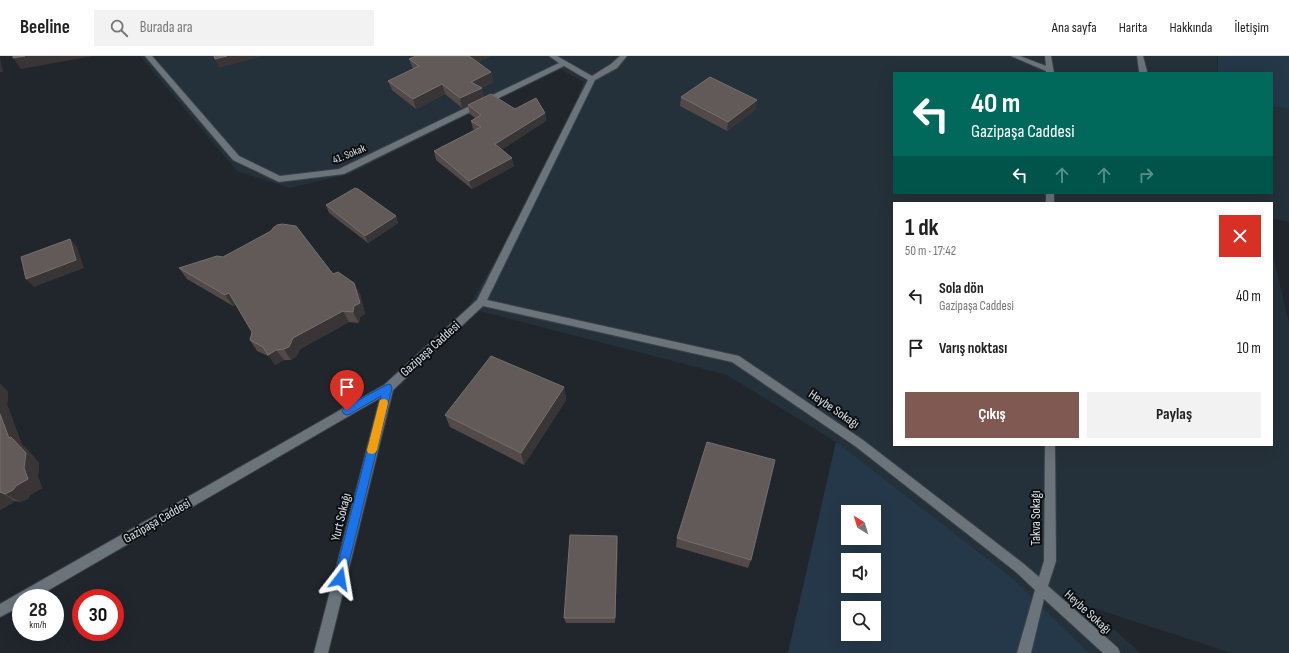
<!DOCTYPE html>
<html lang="tr">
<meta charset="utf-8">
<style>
body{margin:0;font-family:"Sofia Sans Condensed",sans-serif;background:#f2f2f2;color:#222;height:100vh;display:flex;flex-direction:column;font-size:15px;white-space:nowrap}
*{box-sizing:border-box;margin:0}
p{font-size:13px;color:#767676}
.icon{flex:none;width:22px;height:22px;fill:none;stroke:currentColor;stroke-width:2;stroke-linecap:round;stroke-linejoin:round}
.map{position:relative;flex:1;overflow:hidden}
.sheet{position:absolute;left:893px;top:146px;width:380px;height:244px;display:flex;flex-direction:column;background:#fff;border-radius:0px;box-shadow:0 4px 16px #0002}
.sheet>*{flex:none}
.hud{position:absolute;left:893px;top:16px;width:380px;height:122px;border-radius:0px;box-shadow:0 4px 16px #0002;background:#00695c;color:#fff;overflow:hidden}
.needle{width:26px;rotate:322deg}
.controls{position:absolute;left:841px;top:449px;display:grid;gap:8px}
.controls a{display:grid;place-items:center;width:40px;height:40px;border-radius:0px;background:#fff;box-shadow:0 4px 16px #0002;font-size:20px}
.speed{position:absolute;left:12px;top:533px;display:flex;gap:8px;font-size:20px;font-weight:700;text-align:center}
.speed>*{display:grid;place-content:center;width:52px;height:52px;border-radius:50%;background:#fff;box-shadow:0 4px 16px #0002;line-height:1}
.speed small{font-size:10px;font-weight:400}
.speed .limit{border:6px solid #d22;background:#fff;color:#111}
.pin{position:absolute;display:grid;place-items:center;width:34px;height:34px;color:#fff;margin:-41px -17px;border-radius:50% 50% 50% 0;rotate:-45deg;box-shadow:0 0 4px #0007}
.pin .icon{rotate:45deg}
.me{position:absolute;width:44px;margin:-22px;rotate:14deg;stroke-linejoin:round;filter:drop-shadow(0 0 3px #0008)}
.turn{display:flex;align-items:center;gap:14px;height:84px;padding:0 12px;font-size:18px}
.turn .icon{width:52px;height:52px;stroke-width:2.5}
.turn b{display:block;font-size:28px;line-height:34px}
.lanes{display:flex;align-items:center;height:38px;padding:0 12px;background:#0003;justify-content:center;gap:20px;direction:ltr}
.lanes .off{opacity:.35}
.round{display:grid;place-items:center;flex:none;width:42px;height:42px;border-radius:0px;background:#f2f2f2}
.overview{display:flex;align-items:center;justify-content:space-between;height:68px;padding:0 12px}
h1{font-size:24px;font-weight:700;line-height:30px}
.button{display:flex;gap:8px;margin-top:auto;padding:8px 12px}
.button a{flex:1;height:46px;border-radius:0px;background:#815953;color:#fff;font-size:16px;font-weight:700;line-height:46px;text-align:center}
.button a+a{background:#f2f2f2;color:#222}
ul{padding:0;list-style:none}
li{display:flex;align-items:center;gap:12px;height:52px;padding:0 12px}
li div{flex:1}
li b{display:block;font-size:15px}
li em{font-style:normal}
header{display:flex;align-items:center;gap:24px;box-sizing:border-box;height:56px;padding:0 20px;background:#fff;border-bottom:1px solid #e0e0e0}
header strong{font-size:19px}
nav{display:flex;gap:22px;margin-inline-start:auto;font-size:14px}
.search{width:280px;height:36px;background:#f2f2f2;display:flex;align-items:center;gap:10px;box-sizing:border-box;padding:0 14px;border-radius:0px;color:#767676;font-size:15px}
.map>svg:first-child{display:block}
.built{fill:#25313a;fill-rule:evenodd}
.green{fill:#25384a;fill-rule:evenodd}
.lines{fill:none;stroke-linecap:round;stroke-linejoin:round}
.minor-casing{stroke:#3b4147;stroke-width:2}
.minor{fill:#6b737b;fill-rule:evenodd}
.wall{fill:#534948}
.shaded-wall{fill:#393436}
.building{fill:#625a59;stroke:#756f6e}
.route{fill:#1a73e8;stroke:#114b97}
.slow{fill:#f59e0b}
.labels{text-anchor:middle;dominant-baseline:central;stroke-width:4;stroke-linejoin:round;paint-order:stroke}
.far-street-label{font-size:11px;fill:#dbe0e4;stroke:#0c0f12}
.street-label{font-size:13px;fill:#dbe0e4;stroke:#0c0f12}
</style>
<header>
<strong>Beeline</strong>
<div class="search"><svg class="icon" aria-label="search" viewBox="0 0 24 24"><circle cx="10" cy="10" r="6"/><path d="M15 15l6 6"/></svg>Burada ara</div>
<nav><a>Ana sayfa</a><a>Harita</a><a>Hakkında</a><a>İletişim</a></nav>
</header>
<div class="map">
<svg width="1289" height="597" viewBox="0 0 1289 597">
<rect width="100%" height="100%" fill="#20262c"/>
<path class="built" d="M 140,0 L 1217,0 L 1218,17 L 894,17 L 894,137 L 1272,137 L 1272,50 L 1289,53 L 1289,166 L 1272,162 L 1272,147 L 894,147 L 894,389 L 1272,389 L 1272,195 L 1289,267 L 1289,597 L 1232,597 L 1090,551 L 1140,597 L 788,597 L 836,386 L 727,319 L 468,252 L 548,111 L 584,26 L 560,13 L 349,118 L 290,132 L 237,115 ZM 848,456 L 874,456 L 874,482 L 848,482 ZM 848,504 L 874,504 L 874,530 L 848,530 ZM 848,552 L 874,552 L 874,578 L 848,578 Z"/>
<g class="green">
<path d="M 1218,0 L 1289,0 L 1289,53 L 1272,50 L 1272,17 L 1218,17 Z"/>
<path d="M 836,386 L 1013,523 L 1089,597 L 788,597 ZM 848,456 L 874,456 L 874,482 L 848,482 ZM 848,504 L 874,504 L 874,530 L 848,530 ZM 848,552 L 874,552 L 874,578 L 848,578 Z"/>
</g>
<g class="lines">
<g class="minor-casing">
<g id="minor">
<path d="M 145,0 L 152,0 L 239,100 L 280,120 L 339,113 L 559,7 L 549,0 L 557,0 L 592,20 L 611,8 L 620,0 L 627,0 L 617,12 L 595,24 L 487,244 L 739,300 L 863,384 L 1024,508 L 1039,521 L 1044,505 L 1045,389 L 1055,389 L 1056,505 L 1048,530 L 1118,592 L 1120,597 L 1103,597 L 1044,543 L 1031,597 L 1017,597 L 1035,534 L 1016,516 L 855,390 L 732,306 L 483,250 L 393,334 L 328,597 L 314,597 L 380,342 L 35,542 L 21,542 L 21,550 L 0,561 L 0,548 L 384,329 L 477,244 L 588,24 L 564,10 L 344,118 L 279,126 L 233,104 Z"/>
<path d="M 1011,0 L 1020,0 L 1046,10 L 1045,0 L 1051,0 L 1054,17 L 1046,17 L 1046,15 Z"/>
<path d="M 1137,0 L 1143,0 L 1147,15 L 1146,17 L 1140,17 L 1139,15 Z"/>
<rect x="1046" y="137" width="8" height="10"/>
</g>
</g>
<use href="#minor" class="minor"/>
</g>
<g class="wall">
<path d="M 416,0 L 491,0 L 478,6 L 491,16 L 493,26 L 481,32 L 484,42 L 462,52 L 445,38 L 416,53 L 392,34 L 388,25 L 413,13 L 409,3 Z"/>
<path d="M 681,41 L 756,53 L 727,75 L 680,50 Z"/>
<path d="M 468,49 L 515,53 L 545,57 L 546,65 L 502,93 L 514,110 L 472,133 L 436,104 L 434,95 L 474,74 L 473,73 L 471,65 L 475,62 L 470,58 Z"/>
<path d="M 326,149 L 396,160 L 398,167 L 368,187 L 329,157 Z"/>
<path d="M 179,212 L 333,218 L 360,238 L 365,258 L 360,261 L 359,267 L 349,266 L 300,293 L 296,301 L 291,304 L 284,304 L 275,309 L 270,301 L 257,295 L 250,284 L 252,276 L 236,248 L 233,250 L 187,223 Z"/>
<path d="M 0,328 L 8,336 L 7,349 L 22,389 L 25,391 L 39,407 L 38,421 L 42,432 L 30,439 L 28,443 L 20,446 L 15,445 L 0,454 Z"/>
<path d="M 564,331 L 566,344 L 524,409 L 450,371 L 445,359 Z"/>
<path d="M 617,480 L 618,486 L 615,567 L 566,567 L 564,562 Z"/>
<path d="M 677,482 L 751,504 L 748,512 L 676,491 Z"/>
</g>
<g class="shaded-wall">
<path d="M 25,0 L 93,0 L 21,13 L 13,2 Z"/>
<path d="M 227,0 L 263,0 L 219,12 L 215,3 Z"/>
<path d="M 469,0 L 491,0 L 471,10 Z"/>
<path d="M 0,1 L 3,16 L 0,16 Z"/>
<path d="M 491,16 L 493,26 L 473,35 L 471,26 Z"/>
<path d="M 442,28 L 445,38 L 416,53 L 413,43 Z"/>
<path d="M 482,32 L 484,42 L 462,52 L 460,42 Z"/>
<path d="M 757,44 L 756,53 L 727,75 L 728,66 Z"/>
<path d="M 545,57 L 546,65 L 497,97 L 495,88 Z"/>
<path d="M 512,102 L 514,110 L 472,133 L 469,125 Z"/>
<path d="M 396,160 L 398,167 L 368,187 L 365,180 Z"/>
<path d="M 70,183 L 77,191 L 84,212 L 34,231 L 26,223 Z"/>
<path d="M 354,227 L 360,238 L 365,258 L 360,261 L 359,267 L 353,256 Z"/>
<path d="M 229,237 L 237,248 L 233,250 L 225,239 Z"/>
<path d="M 343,255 L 349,266 L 300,293 L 296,301 L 291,304 L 284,293 L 293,282 Z"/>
<path d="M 276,294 L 284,304 L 275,309 L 268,299 Z"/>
<path d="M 0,328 L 8,336 L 7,349 L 22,389 L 25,391 L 39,407 L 38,421 L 42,432 L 30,439 L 28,443 L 20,446 L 5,438 L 9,382 L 0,358 Z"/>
<path d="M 564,331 L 566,344 L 524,409 L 521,397 Z"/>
<path d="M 0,436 L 15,445 L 0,454 Z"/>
<path d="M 617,480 L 618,486 L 615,567 L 615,562 Z"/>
</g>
<g class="building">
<path d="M 13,0 L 25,0 L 13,2 Z"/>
<path d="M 214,0 L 227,0 L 215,3 Z"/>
<path d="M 416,0 L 469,0 L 491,16 L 471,26 L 482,32 L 460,42 L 442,28 L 413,43 L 388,25 L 419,10 L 409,3 Z"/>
<path d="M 710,21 L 757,44 L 728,66 L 681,41 Z"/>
<path d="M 491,38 L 515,53 L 536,42 L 545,57 L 495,88 L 512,102 L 469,125 L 434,95 L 481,71 L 471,65 L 481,59 L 468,49 Z"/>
<path d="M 355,132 L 358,133 L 396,160 L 365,180 L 326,149 Z"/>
<path d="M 282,168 L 296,170 L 333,218 L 338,216 L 354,227 L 360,247 L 354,250 L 353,256 L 343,255 L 293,282 L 289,291 L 284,293 L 276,294 L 268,299 L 263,291 L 250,284 L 252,276 L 229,237 L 225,239 L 179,212 L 217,200 L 223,201 L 271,175 L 273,172 L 277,169 Z"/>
<path d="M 70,183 L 76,204 L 26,223 L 21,201 Z"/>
<path d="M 491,300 L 564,331 L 521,397 L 445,359 Z"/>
<path d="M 0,358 L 9,382 L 11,381 L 26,397 L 24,412 L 28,423 L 16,430 L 13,434 L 5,438 L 0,436 Z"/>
<path d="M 707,386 L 775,404 L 751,504 L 677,482 Z"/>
<path d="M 570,479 L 617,480 L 615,562 L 564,562 Z"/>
</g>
<path class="route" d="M 388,328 L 391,329 L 392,332 L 345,523 L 344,527 L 340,529 L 336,527 L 334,523 L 381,340 L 350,358 L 347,359 L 344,358 L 342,355 L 344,352 Z"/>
<path class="slow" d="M 384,343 L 387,344 L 388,347 L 377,394 L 375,397 L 372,398 L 368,397 L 367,394 L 379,347 L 380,344 Z"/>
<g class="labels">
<g class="far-street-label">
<text transform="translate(349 98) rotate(-22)">41. Sokak</text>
</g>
<g class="street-label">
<text transform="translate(430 293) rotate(-42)">Gazipaşa Caddesi</text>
<text transform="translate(834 353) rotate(34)">Heybe Sokağı</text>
<text transform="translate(341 461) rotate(-76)">Yurt Sokağı</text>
<text transform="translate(1036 462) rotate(-90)">Takva Sokağı</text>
<text transform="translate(157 465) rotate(-30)">Gazipaşa Caddesi</text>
<text transform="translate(1088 556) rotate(42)">Heybe Sokağı</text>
</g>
</g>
</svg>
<div class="controls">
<a><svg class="needle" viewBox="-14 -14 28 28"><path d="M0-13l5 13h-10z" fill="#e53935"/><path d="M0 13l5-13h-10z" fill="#767676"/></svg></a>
<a><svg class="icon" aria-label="sound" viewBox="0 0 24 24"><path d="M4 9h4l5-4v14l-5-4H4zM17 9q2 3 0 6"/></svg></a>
<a><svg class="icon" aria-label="search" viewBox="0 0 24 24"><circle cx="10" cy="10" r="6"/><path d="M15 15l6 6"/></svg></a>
</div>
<div class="speed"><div>28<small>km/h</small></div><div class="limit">30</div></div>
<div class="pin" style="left:347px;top:355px;background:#d93025"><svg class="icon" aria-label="arrive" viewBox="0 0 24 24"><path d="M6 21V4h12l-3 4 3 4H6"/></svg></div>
<svg class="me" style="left:340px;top:523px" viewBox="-20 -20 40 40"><path d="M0-17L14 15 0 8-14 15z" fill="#1a73e8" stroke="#fff" stroke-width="4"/></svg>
<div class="hud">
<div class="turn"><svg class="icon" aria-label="left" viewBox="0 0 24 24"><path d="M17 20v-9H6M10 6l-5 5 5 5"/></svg><div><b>40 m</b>Gazipaşa Caddesi</div></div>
<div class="lanes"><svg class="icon" aria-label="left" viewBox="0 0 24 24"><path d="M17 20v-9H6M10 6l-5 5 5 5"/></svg><svg class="icon off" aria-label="ahead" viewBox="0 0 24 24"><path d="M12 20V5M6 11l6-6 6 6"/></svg><svg class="icon off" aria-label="ahead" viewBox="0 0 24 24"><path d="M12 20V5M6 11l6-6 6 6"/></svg><svg class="icon off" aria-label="right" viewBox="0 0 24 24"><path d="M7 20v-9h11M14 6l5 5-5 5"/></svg></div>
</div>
<section class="sheet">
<div class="overview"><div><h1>1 dk</h1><p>50 m · 17:42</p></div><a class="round" style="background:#d93025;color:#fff"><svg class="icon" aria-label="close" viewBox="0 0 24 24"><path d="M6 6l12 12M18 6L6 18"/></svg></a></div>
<ul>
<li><svg class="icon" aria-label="left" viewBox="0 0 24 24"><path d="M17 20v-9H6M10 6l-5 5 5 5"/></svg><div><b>Sola dön</b><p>Gazipaşa Caddesi</p></div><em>40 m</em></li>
<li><svg class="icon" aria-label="arrive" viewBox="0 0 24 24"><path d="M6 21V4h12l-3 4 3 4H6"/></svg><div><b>Varış noktası</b></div><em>10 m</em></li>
</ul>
<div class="button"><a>Çıkış</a><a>Paylaş</a></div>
</section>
</div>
